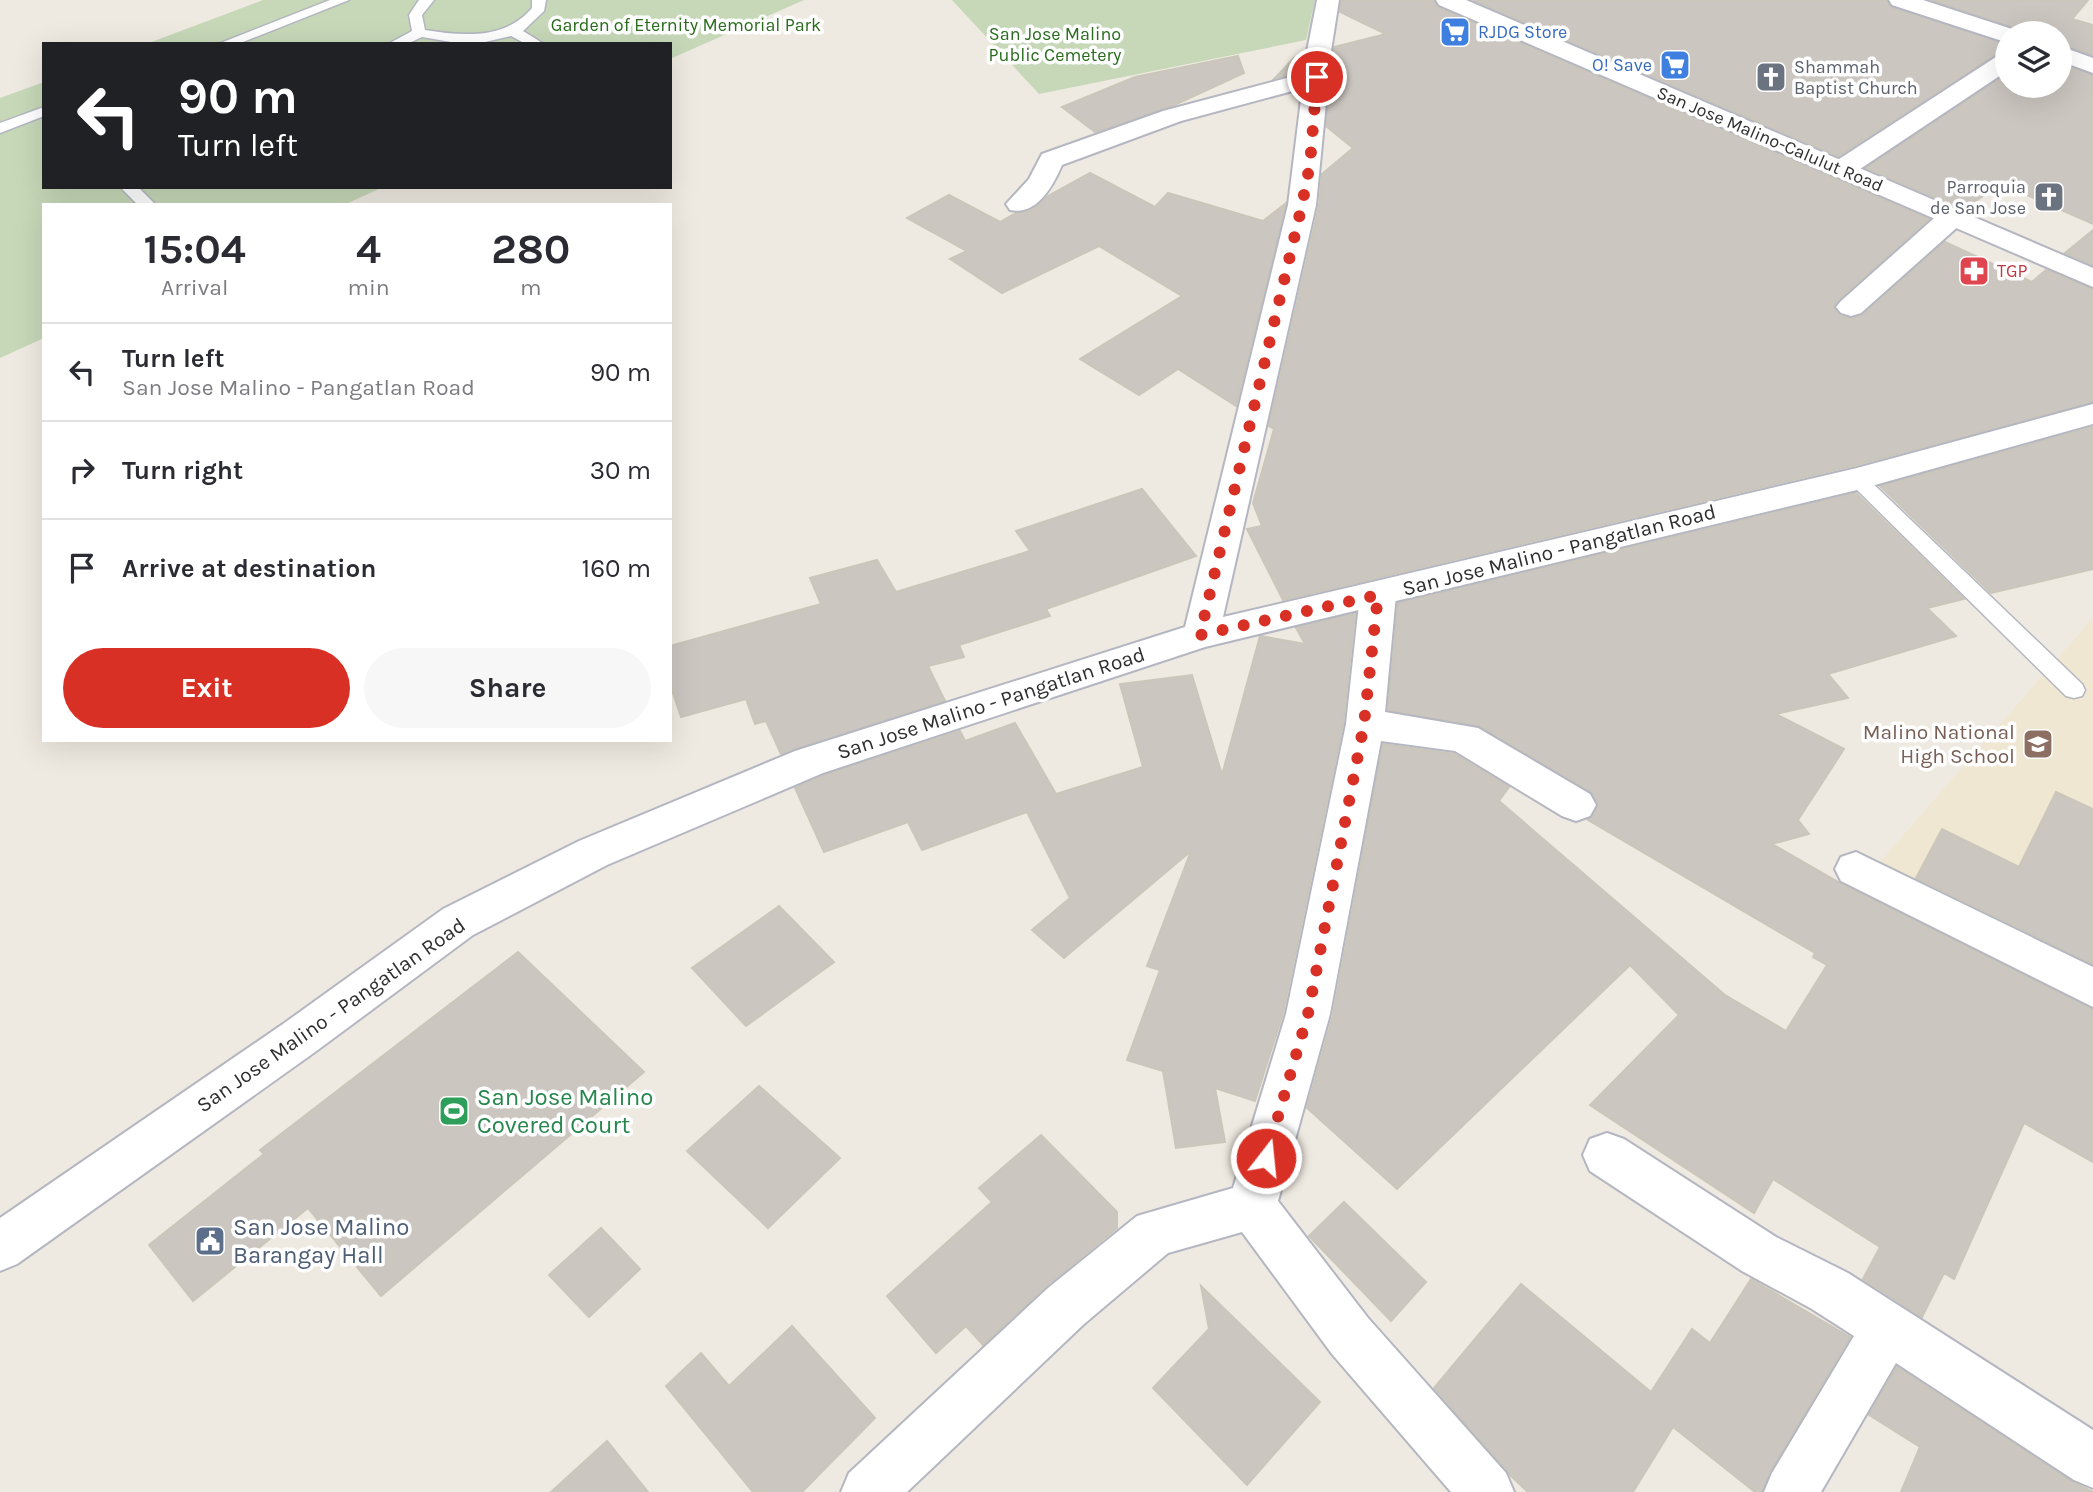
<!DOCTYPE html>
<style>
body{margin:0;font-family:Karla,sans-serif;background:#f7f7f7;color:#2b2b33;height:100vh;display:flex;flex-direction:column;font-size:26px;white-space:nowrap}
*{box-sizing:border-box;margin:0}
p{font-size:23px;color:#7c7c81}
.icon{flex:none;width:38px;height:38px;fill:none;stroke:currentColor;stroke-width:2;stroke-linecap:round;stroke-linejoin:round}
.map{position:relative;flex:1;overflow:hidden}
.drawer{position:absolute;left:42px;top:203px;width:630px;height:539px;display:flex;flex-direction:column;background:#fff;border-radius:0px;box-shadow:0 7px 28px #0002}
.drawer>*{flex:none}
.guide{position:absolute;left:42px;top:42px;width:630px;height:147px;border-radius:0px;box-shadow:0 7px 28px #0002;background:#202124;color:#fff;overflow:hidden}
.controls{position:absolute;left:1995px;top:21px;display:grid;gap:14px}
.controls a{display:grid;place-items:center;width:77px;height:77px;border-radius:50%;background:#fff;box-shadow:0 7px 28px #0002;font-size:35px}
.pin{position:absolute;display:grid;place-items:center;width:60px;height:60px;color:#fff;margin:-30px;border:4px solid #fff;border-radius:50%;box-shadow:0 2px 7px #0007}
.me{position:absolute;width:77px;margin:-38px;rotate:16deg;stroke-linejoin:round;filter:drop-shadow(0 0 5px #0008)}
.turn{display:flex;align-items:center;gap:24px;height:147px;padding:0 21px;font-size:32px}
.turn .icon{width:91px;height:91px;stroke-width:2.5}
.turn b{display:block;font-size:49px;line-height:60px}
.eta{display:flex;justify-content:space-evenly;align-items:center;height:119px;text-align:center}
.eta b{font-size:42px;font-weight:700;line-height:49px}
.cta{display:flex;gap:14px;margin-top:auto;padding:14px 21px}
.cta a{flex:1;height:80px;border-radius:42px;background:#d93025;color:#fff;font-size:28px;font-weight:700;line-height:80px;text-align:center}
.cta a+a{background:#f7f7f7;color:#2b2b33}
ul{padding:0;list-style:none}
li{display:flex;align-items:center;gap:21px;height:98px;padding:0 21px;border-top:2px solid #e1e1e2}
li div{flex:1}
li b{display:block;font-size:26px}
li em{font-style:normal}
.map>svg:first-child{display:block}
.education{fill:#efe7d1}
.cemetery{fill:#c6d8b8}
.building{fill:#cbc6c0;stroke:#cbc6ba;stroke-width:2}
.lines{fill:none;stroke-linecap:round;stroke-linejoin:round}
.service-casing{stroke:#b4b6c1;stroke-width:3}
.minor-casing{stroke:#b4b6c1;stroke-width:4}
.tertiary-casing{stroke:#b4b6c1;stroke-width:4}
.secondary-casing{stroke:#b4b6c1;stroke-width:4}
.service{fill:#fff;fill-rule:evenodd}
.minor{fill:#fff;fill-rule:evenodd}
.tertiary{fill:#fff;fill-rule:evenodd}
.secondary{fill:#fff;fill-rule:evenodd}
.route{stroke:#d93025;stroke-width:12;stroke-dasharray:0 21.6}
.labels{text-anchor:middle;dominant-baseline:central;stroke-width:7;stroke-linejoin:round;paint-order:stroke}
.far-park-label{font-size:18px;fill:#296c1c;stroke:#fff}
.far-shop-label{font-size:18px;fill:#366cbe;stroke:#fff;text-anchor:start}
.far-worship-label{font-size:18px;fill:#5b616d;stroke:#fff;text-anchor:start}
.far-street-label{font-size:18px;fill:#2e2e2e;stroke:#fff}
.far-health-label{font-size:18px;fill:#be3a42;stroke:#fff;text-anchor:start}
.street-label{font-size:21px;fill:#2e2e2e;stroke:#fff}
.education-label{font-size:21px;fill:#785e54;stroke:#fff;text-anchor:end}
.near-leisure-label{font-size:24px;fill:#27864d;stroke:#fff;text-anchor:start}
.near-service-label{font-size:24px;fill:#4e5e75;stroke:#fff;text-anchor:start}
</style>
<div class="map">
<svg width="2093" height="1492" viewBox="0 0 2093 1492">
<rect width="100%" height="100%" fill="#efeae1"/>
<path class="education" d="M 2093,618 L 2093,983 L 1872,871 Z"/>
<g class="cemetery">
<path d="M 263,0 L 804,0 L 670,59 L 670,44 L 146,44 Z"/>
<path d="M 952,0 L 1315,0 L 1306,40 L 1039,94 Z"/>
<path d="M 44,82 L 44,187 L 383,187 L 344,205 L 44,205 L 44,338 L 0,358 L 0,98 Z"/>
</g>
<g class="building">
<path d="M 1341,0 L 1433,0 L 1438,7 L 1929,219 L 1839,299 L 1833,307 L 1840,316 L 1852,319 L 1863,315 L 1945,242 L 2032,282 L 2046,270 L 2093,289 L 2093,402 L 1856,465 L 1283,600 L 1247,529 L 1262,526 L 1253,503 L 1274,429 L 1269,426 L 1319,206 L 1322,174 L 1353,148 L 1326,126 L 1334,47 L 1386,34 L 1340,12 Z"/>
<path d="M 1473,0 L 1886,0 L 1891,7 L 2007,44 L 2007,51 L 1998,53 L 1838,156 Z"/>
<path d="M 1931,0 L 2088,0 L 2072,19 L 2093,25 L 2093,55 L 2060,44 L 2060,33 L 2021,33 L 2016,28 Z"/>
<path d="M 1304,55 L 1302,71 L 1274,79 L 1294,58 Z"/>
<path d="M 1238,56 L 1244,73 L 1170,107 L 1095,132 L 1062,107 L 1135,77 Z"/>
<path d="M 2060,64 L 2093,75 L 2093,224 L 2002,184 L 1963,209 L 1866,168 L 2007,74 L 2007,86 L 2060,86 Z"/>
<path d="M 1090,173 L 1155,207 L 1168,193 L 1263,221 L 1286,203 L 1236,406 L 1178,369 L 1139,395 L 1080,359 L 1182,296 L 1099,246 L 1002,293 L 950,259 L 967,251 L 907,218 L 949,195 L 1000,222 L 1016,213 L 1030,211 L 1048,196 Z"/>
<path d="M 2093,230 L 2093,265 L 2065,253 Z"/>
<path d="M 2093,427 L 2093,569 L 1991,593 L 1880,486 Z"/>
<path d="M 1142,489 L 1196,556 L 1046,609 L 1050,616 L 959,645 L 964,657 L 928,666 L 945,701 L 781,754 L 766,721 L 755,724 L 746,699 L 681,717 L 670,684 L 670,646 L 821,604 L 810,578 L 877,560 L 896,592 L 1030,551 L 1016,531 Z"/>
<path d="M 1856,493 L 1964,599 L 1927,608 L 1956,636 L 1828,674 L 1848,698 L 1776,714 L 1844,749 L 1798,820 L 1809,834 L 1772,844 L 1840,883 L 2093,1009 L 2093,1162 L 2024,1123 L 1954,1279 L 1944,1273 L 1922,1317 L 1863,1279 L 1880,1247 L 1773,1179 L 1754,1213 L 1590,1105 L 1679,1015 L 1630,965 L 1397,1189 L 1307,1108 L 1333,1015 L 1383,744 L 1454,754 L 1509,787 L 1499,801 L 1725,995 L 1786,1031 L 1827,965 L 1813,957 L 1815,953 L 1588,820 L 1598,806 L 1591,792 L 1479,726 L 1388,710 L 1398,603 Z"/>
<path d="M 1355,613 L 1343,724 L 1283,1013 L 1255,1101 L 1215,1088 L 1225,1142 L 1176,1148 L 1163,1071 L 1127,1060 L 1160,970 L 1147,966 L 1191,851 L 1064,958 L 1032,930 L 1070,898 L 1027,812 L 922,850 L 908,822 L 824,852 L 795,788 L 824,775 L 960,731 L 965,741 L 1015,723 L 1056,794 L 1143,767 L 1120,684 L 1192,675 L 1222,775 L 1260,636 L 1305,644 L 1296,628 Z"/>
<path d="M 2056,792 L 2093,809 L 2093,964 L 1916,878 L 1942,829 L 2019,867 Z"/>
<path d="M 779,906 L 834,962 L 746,1026 L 692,968 Z"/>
<path d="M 518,952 L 644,1072 L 381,1296 L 308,1208 L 193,1301 L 149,1245 L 264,1154 L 260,1150 Z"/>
<path d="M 759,1086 L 840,1158 L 768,1228 L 687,1151 Z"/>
<path d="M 1041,1135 L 1117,1212 L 1117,1228 L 1046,1286 L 983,1345 L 966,1326 L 936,1353 L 887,1296 L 992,1202 L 979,1188 Z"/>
<path d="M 1344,1202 L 1426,1282 L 1391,1321 L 1309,1236 Z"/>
<path d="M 601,1228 L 640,1269 L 589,1317 L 549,1275 Z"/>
<path d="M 1751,1279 L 1850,1337 L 1770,1472 L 1762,1492 L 1755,1492 L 1673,1427 L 1633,1492 L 1528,1492 L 1510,1475 L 1434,1388 L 1521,1284 L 1651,1392 L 1692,1329 L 1710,1343 Z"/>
<path d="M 1201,1286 L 1320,1402 L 1247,1485 L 1153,1388 L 1209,1329 Z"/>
<path d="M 792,1326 L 875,1418 L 802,1492 L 753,1492 L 666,1386 L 701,1353 L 729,1386 Z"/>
<path d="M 1897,1367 L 2073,1482 L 2093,1492 L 1901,1492 L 1920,1447 L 1869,1415 Z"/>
<path d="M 607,1441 L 648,1492 L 551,1492 Z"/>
</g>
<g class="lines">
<g class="service-casing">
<g id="service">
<path d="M 330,0 L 349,0 L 238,44 L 218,44 Z"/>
<path d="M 419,0 L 434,0 L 422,15 L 425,30 C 463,36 505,40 532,8 L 532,0 L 546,0 L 544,11 L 523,31 L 544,44 L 526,44 L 511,36 L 485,42 L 451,42 L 422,37 L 407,44 L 388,44 L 412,31 L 409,15 Z"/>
<path d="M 44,107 L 44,116 L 0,133 L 0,123 Z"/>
<path d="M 120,187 L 138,187 L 156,205 L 138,205 Z"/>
<path d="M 1857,473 L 1864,475 L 2082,684 L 2085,690 L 2082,696 L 2074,698 L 2066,696 L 1850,483 L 1847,479 L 1850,475 Z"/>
</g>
</g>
<g class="minor-casing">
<g id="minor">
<path d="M 1889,0 L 1923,0 L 2015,30 L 2018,33 L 2007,33 L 2007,42 L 1999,40 L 1892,5 Z"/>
<path d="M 2060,46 L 2093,58 L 2093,73 L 2060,61 Z"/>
<path d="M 2007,53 L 2007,71 L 1851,175 L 1842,177 L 1833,175 L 1829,169 L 1833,163 L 1999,55 Z"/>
<path d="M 1317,70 L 1326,72 L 1329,77 L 1326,82 L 1181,121 L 1062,165 C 1053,186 1037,216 1010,210 L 1006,204 L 1029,179 L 1042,154 L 1163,111 Z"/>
<path d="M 1951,210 L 1961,212 L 1965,218 L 1961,224 L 1861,313 L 1851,316 L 1841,313 L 1836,307 L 1841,301 L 1941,212 Z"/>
<path d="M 1378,583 L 1390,586 L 1396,595 L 1385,712 L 1478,728 L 1590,794 L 1596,805 L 1590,816 L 1576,821 L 1562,816 L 1455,751 L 1381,741 L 1330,1014 L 1278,1201 L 1368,1318 L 1506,1473 L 1514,1492 L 1451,1492 L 1332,1354 L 1242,1232 L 1168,1253 L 1084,1324 L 907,1492 L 841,1492 L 849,1473 L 1048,1288 L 1137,1216 L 1233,1188 L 1286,1014 L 1346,724 L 1360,595 L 1366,586 Z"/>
<path d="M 1856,852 L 2093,967 L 2093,1007 L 1841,881 L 1835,869 L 1841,857 Z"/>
<path d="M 1607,1133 L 1624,1139 L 1776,1237 L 1848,1273 L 2093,1430 L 2093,1488 L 2074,1480 L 1896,1363 L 1821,1492 L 1764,1492 L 1772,1473 L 1854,1336 L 1812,1309 L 1742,1271 L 1590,1171 L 1583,1155 L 1590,1139 Z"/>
</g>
</g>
<g class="tertiary-casing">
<path id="tertiary" d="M 1317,0 L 1339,0 L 1331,51 L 1316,205 L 1223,617 L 1857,468 L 2093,404 L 2093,424 L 1857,490 L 1205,647 L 823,773 L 607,865 L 473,935 L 315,1052 L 17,1264 L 0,1271 L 0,1218 L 283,1024 L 443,909 L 579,841 L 795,751 L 1185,627 L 1288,205 L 1307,51 Z"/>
</g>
<g class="secondary-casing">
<path id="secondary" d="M 1436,0 L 1466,0 L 2093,268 L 2093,287 L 1439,5 Z"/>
</g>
<use href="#service" class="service"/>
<use href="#minor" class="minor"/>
<use href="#tertiary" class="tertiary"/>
<use href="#secondary" class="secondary"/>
</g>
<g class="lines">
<path class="route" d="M 1266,1158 L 1308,1014 L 1364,724 L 1378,595 L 1200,635 L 1302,205 L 1310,164 L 1317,77"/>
</g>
<defs>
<g id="supermarket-square" transform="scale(1.575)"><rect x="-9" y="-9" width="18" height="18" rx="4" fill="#3f7fe0" stroke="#fff"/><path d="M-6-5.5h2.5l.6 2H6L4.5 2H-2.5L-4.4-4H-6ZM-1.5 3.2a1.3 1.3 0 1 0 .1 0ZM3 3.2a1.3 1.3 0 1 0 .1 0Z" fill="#fff"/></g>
<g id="church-square" transform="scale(1.575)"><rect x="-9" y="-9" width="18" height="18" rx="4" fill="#6b7280" stroke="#fff"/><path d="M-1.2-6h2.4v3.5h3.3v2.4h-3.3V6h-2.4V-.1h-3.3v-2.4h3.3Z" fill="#fff"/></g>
<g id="pharmacy-square" transform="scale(1.575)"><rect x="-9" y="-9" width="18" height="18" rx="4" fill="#e0444e" stroke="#fff"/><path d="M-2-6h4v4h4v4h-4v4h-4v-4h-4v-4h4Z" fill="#fff"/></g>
<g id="school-square" transform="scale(1.575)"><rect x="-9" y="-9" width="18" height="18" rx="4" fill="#8d6e63" stroke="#fff"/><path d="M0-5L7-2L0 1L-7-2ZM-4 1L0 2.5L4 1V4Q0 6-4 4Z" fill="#fff"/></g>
<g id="stadium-square" transform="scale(1.575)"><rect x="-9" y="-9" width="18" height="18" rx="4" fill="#2e9e5b" stroke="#fff"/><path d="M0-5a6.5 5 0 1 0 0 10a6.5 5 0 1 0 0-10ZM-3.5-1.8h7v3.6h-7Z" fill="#fff"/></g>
<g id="civic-square" transform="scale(1.575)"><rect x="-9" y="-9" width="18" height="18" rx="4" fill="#5c6f8a" stroke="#fff"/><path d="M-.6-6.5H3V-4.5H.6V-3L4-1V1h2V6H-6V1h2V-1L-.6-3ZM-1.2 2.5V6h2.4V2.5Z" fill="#fff"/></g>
</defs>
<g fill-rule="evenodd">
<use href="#supermarket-square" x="1455" y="32"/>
<use href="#supermarket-square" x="1675" y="65"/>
<use href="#church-square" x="1771" y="77"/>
<use href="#church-square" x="2049" y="197"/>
<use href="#pharmacy-square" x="1974" y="271"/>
<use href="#school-square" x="2038" y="744"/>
<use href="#stadium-square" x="454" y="1111"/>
<use href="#civic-square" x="210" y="1241"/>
</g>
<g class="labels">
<g class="far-park-label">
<text x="686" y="25">Garden of Eternity Memorial Park</text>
<text x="1055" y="34">San Jose Malino<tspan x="1055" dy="21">Public Cemetery</tspan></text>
</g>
<g class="far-shop-label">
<text x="1478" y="32">RJDG Store</text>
<text x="1652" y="65" text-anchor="end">O! Save</text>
</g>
<g class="far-worship-label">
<text x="1794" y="67">Shammah<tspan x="1794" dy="21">Baptist Church</tspan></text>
<text x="2026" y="187" text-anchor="end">Parroquia<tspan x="2026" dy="21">de San Jose</tspan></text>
</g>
<g class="far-street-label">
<text transform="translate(1770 139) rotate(23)">San Jose Malino-Calulut Road</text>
</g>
<g class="far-health-label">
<text x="1997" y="271">TGP</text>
</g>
<g class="street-label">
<text transform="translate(1559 550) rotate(-14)">San Jose Malino - Pangatlan Road</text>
<text transform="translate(991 703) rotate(-18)">San Jose Malino - Pangatlan Road</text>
<text transform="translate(331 1015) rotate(-35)">San Jose Malino - Pangatlan Road</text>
</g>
<g class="education-label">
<text x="2015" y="732">Malino National<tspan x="2015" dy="24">High School</tspan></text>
</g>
<g class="near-leisure-label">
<text x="477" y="1097">San Jose Malino<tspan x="477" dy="28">Covered Court</tspan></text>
</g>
<g class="near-service-label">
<text x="233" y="1227">San Jose Malino<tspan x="233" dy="28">Barangay Hall</tspan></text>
</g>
</g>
</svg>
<div class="controls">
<a><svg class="icon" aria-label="layers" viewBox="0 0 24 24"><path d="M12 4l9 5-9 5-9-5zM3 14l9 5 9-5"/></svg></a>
</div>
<div class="pin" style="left:1317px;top:77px;background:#d93025"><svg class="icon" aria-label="arrive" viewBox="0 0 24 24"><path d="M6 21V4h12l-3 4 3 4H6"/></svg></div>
<svg class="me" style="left:1266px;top:1158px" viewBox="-20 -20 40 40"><circle r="17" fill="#d93025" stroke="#fff" stroke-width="3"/><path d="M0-11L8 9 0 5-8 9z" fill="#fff"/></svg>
<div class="guide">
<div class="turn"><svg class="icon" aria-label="left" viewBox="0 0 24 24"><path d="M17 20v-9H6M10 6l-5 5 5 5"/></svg><div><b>90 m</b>Turn left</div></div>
</div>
<section class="drawer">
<div class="eta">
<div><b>15:04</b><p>Arrival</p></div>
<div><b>4</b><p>min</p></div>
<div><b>280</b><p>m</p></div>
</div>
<ul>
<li><svg class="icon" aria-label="left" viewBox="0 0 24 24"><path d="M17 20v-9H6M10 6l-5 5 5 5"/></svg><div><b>Turn left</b><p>San Jose Malino - Pangatlan Road</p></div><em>90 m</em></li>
<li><svg class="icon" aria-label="right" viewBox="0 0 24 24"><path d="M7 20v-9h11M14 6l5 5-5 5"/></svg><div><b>Turn right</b></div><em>30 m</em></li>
<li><svg class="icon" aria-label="arrive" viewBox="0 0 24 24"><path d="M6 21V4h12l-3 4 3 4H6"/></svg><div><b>Arrive at destination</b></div><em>160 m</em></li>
</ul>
<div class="cta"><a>Exit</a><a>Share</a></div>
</section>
</div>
